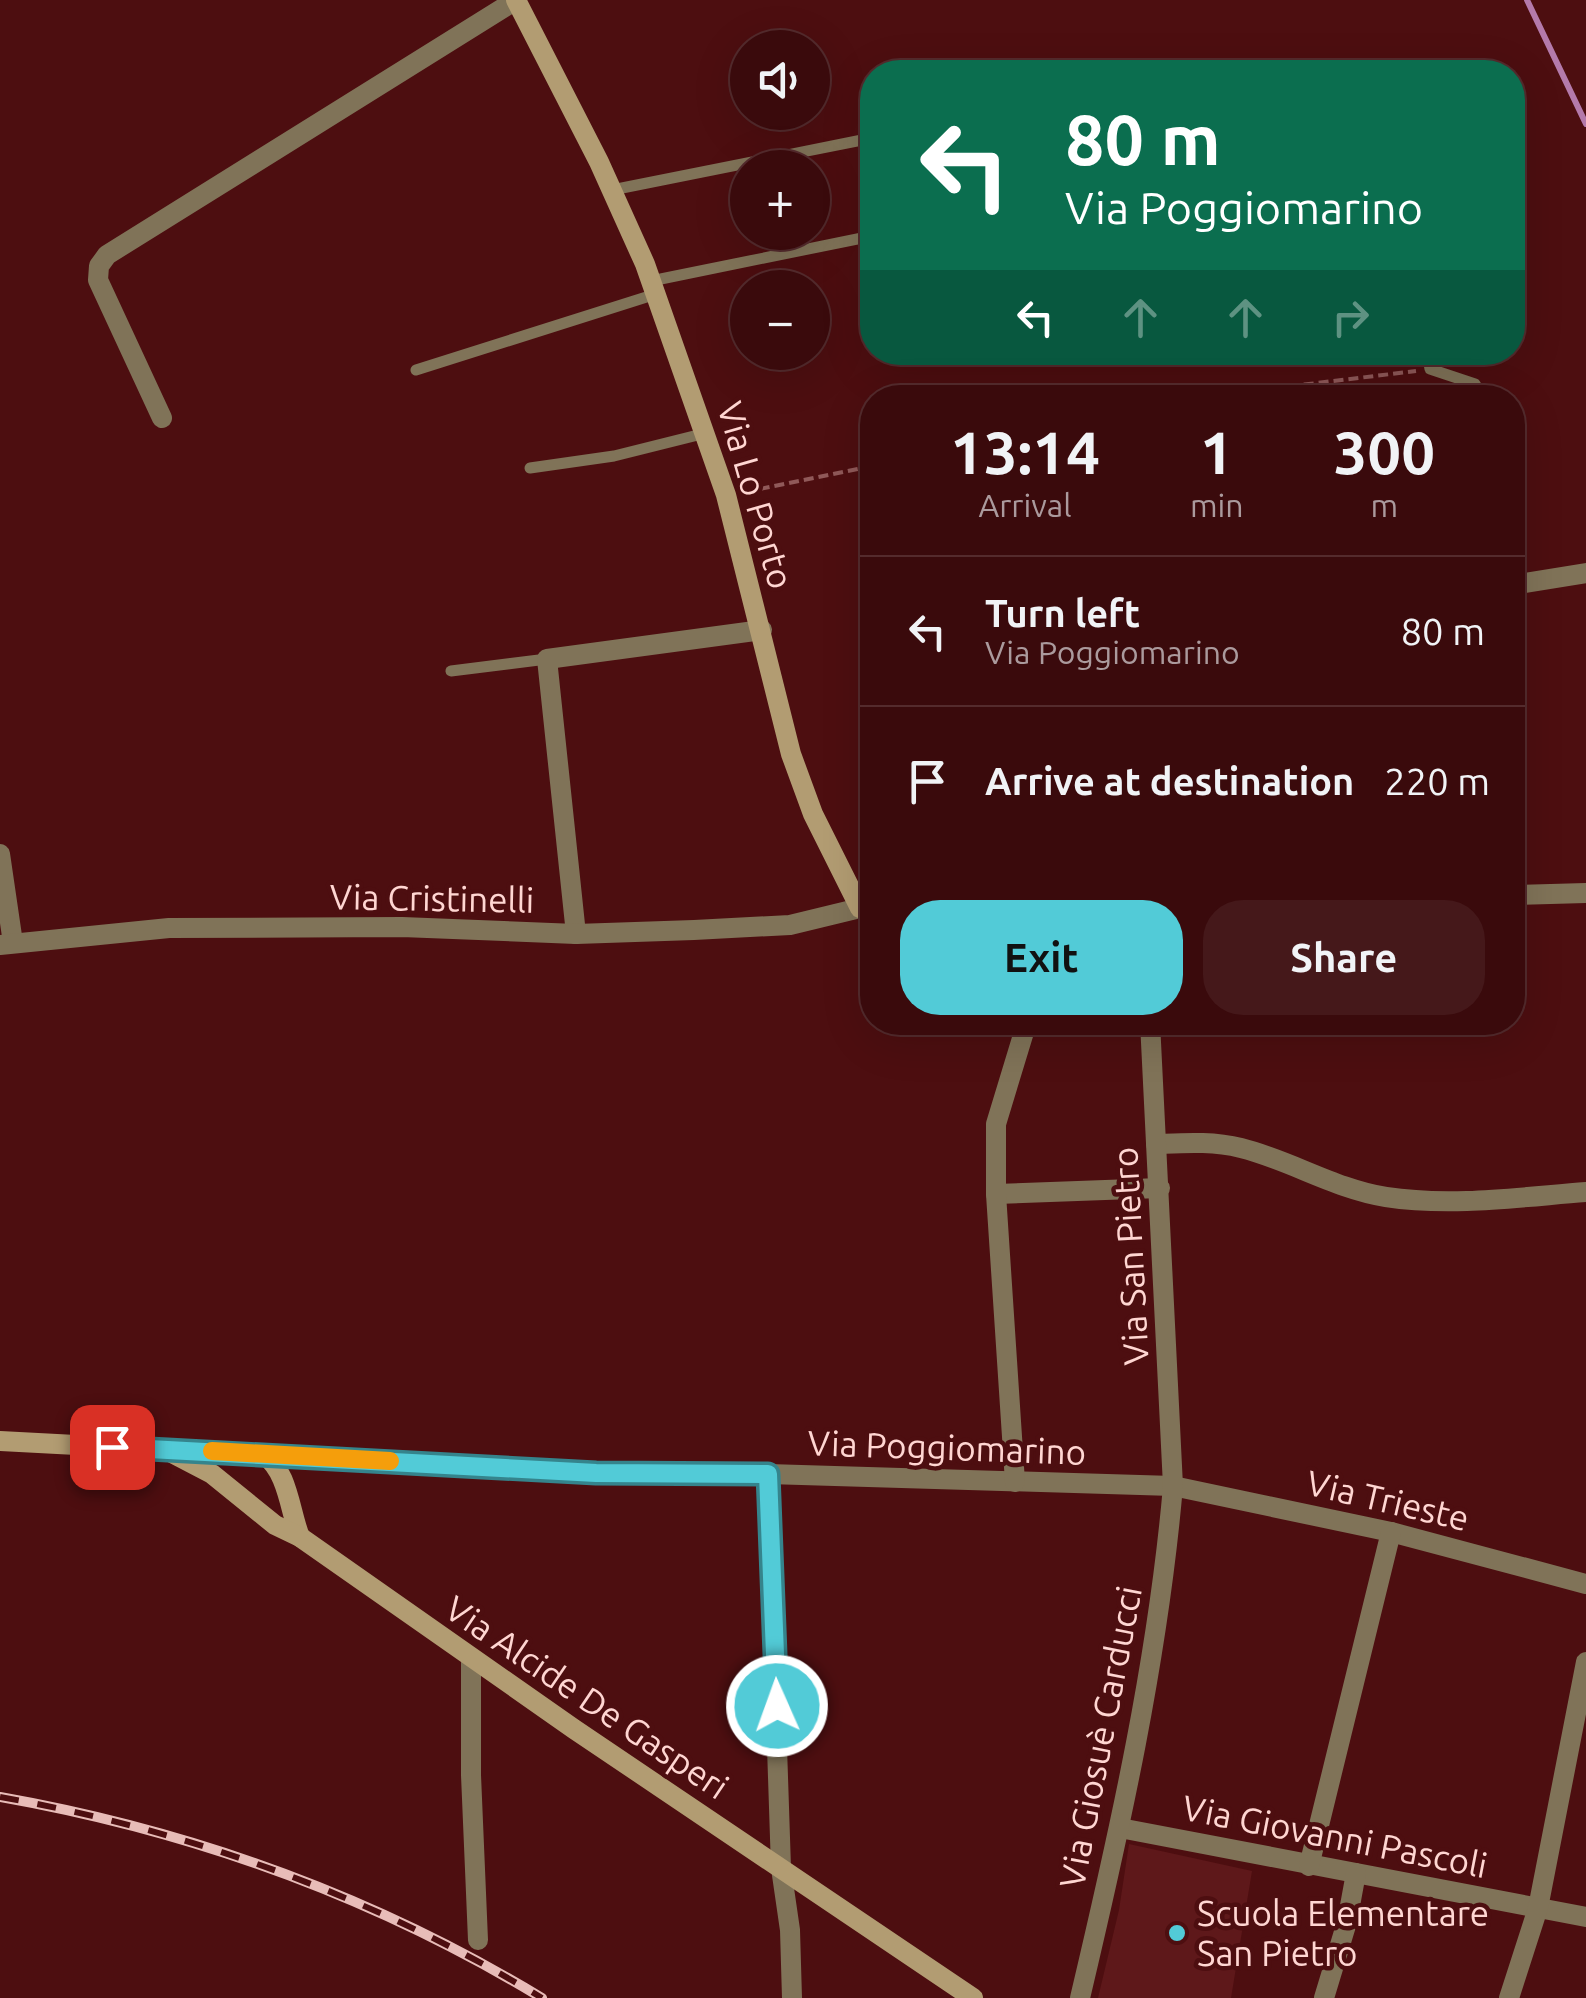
<!DOCTYPE html>
<meta charset="utf-8">
<style>
body{margin:0;font-family:Ubuntu,sans-serif;background:#45181a;color:#f1f3f6;height:100vh;display:flex;flex-direction:column;font-size:38px;white-space:nowrap}
*{box-sizing:border-box;margin:0}
p{font-size:32px;color:#ab9a9d}
.icon{flex:none;width:55px;height:55px;fill:none;stroke:currentColor;stroke-width:2;stroke-linecap:round;stroke-linejoin:round}
.map{position:relative;flex:1;overflow:hidden}
.side{position:absolute;left:860px;top:385px;width:665px;height:650px;display:flex;flex-direction:column;background:#3a0a0c;border-radius:40px;box-shadow:0 10px 40px #0002,0 0 0 2px #542b2d}
.side>*{flex:none}
.banner{position:absolute;left:860px;top:60px;width:665px;height:305px;border-radius:40px;box-shadow:0 10px 40px #0002,0 0 0 2px #542b2d;background:#0b6e4f;color:#fff;overflow:hidden}
.buttons{position:absolute;left:730px;top:30px;display:grid;gap:20px}
.buttons a{display:grid;place-items:center;width:100px;height:100px;border-radius:50%;background:#3a0a0c;box-shadow:0 10px 40px #0002,0 0 0 2px #542b2d;font-size:50px}
.pin{position:absolute;display:grid;place-items:center;width:85px;height:85px;color:#fff;margin:-42px;border-radius:20px;box-shadow:0 5px 15px #0006}
.me{position:absolute;width:110px;margin:-55px;rotate:358deg;stroke-linejoin:round;filter:drop-shadow(0 0 8px #0008)}
.turn{display:flex;align-items:center;gap:35px;height:210px;padding:0 40px;font-size:45px}
.turn .icon{width:130px;height:130px;stroke-width:2.5}
.turn b{display:block;font-size:70px;line-height:85px}
.lanes{display:flex;align-items:center;height:95px;padding:0 40px;background:#0003;justify-content:center;gap:50px;direction:ltr}
.lanes .off{opacity:.35}
.eta{display:flex;justify-content:space-evenly;align-items:center;height:170px;text-align:center}
.eta b{font-size:60px;font-weight:700;line-height:70px}
.action{display:flex;gap:20px;margin-top:auto;padding:20px 40px}
.action a{flex:1;height:115px;border-radius:40px;background:#52cbd7;color:#111;font-size:40px;font-weight:700;line-height:115px;text-align:center}
.action a+a{background:#45181a;color:#f1f3f6}
ul{padding:0;list-style:none}
li{display:flex;align-items:center;gap:30px;height:150px;padding:0 40px;border-top:2px solid #542b2d}
li div{flex:1}
li b{display:block;font-size:38px}
li em{font-style:normal}
.map>svg:first-child{display:block}
.built{fill:#5e181a}
.lines{fill:none;stroke-linecap:round;stroke-linejoin:round}
.stream{stroke:#b47aab;stroke-width:6}
.path{stroke:#905959;stroke-width:4;stroke-dasharray:10 5;stroke-linecap:butt}
.lane{stroke:#807358;stroke-width:11}
.street{stroke:#807358;stroke-width:20}
.secondary{stroke:#b29c72;stroke-width:20}
.rail-casing{stroke:#e8bcb8;stroke-width:10}
.rail{stroke:#4d0e10;stroke-width:6;stroke-dasharray:19;stroke-linecap:butt}
.route-casing{stroke:#35848c;stroke-width:25}
.route{stroke:#52cbd7;stroke-width:18}
.slow{stroke:#f59e0b;stroke-width:18}
.poi-dot{fill:#52cbd7;stroke:#4d0e10;stroke-width:4}
.labels{text-anchor:middle;dominant-baseline:central;stroke-width:9;stroke-linejoin:round;paint-order:stroke}
.street-label{font-size:35px;fill:#ffd6d2;stroke:#4d0e10}
.poi-label{font-size:35px;fill:#ffd6d2;stroke:#4d0e10;text-anchor:start}
</style>
<div class="map">
<svg width="1586" height="1998" viewBox="0 0 1586 1998">
<rect width="100%" height="100%" fill="#4d0e10"/>
<path class="built" d="M 1129,1844 L 1252,1871 L 1231,1998 L 1098,1998 L 1119,1910 Z"/>
<g class="lines">
<path class="stream" d="M 1527,0 L 1586,124"/>
<g class="path">
<path d="M 1230,398 L 1284,387 L 1416,371"/>
<path d="M 745,492 L 872,466"/>
</g>
<g class="lane">
<path d="M 612,190 L 872,138"/>
<path d="M 651,281 L 872,236"/>
<path d="M 1427,352 L 1430,369 L 1475,384 L 1484,398"/>
<path d="M 416,370 L 656,294"/>
<path d="M 530,468 L 614,456 L 706,433"/>
<path d="M 1512,570 L 1514,585"/>
<path d="M 451,671 L 547,659"/>
</g>
<g class="street">
<path d="M 162,418 L 98,280 L 99,266 L 107,255 L 516,0"/>
<path d="M 1512,585 L 1586,573"/>
<path d="M 0,854 L 13,943"/>
<path d="M 1512,895 L 1586,893"/>
<path d="M 576,934 L 547,659 L 762,630"/>
<path d="M 0,945 L 169,928 L 402,927 L 576,934 L 694,930 L 790,925 L 860,908 L 872,910"/>
<path d="M 1156,1144 C 1185,1143 1212,1141 1241,1148 C 1290,1160 1335,1189 1386,1197 C 1451,1207 1521,1197 1586,1192"/>
<path d="M 996,1194 L 1160,1188"/>
<path d="M 264,1455 L 596,1473 L 768,1474 L 1173,1486 L 1391,1532 L 1586,1584"/>
<path d="M 768,1474 L 781,1868 L 790,1930 L 792,1998"/>
<path d="M 1015,1482 L 996,1194 L 996,1124 L 1027,1022"/>
<path d="M 471,1658 L 471,1775 L 478,1940"/>
<path d="M 1120,1828 L 1586,1917"/>
<path d="M 1309,1866 L 1391,1532"/>
<path d="M 1080,1998 C 1120,1829 1158,1659 1173,1486 L 1150,1022"/>
<path d="M 1324,1998 L 1347,1922 L 1356,1873"/>
<path d="M 1509,1998 L 1538,1908 L 1586,1662"/>
</g>
<g class="secondary">
<path d="M 516,0 L 599,162 L 645,264 L 726,495 L 791,754 L 813,814 L 860,908"/>
<path d="M 0,1441 L 264,1455 C 288,1471 290,1512 300,1537"/>
<path d="M 166,1450 L 212,1474 L 275,1525 L 300,1537 L 574,1729 L 973,1998"/>
</g>
<g class="rail-casing">
<path id="rail" d="M 0,1797 C 192,1831 375,1897 542,1998"/>
</g>
<use href="#rail" class="rail"/>
</g>
<g class="lines">
<g class="route-casing">
<path id="route" d="M 112,1447 L 596,1473 L 768,1474 L 777,1706"/>
</g>
<use href="#route" class="route"/>
<path class="slow" d="M 212,1451 L 390,1461"/>
</g>
<circle class="poi-dot" cx="1177" cy="1933" r="10"/>
<g class="labels">
<g class="street-label">
<text transform="translate(756 495) rotate(74)">Via Lo Porto</text>
<text transform="translate(432 898) rotate(1)">Via Cristinelli</text>
<text transform="translate(1130 1256) rotate(-93)">Via San Pietro</text>
<text transform="translate(947 1447) rotate(2)">Via Poggiomarino</text>
<text transform="translate(1388 1500) rotate(13)">Via Trieste</text>
<text transform="translate(587 1697) rotate(34)">Via Alcide De Gasperi</text>
<text transform="translate(1100 1737) rotate(-79)">Via Giosuè Carducci</text>
<text transform="translate(1335 1836) rotate(11)">Via Giovanni Pascoli</text>
</g>
<g class="poi-label">
<text x="1197" y="1913">Scuola Elementare<tspan x="1197" dy="40">San Pietro</tspan></text>
</g>
</g>
</svg>
<div class="buttons">
<a><svg class="icon" aria-label="sound" viewBox="0 0 24 24"><path d="M4 9h4l5-4v14l-5-4H4zM17 9q2 3 0 6"/></svg></a>
<a>+</a>
<a>−</a>
</div>
<div class="pin" style="left:112px;top:1447px;background:#d93025"><svg class="icon" aria-label="arrive" viewBox="0 0 24 24"><path d="M6 21V4h12l-3 4 3 4H6"/></svg></div>
<svg class="me" style="left:777px;top:1706px" viewBox="-20 -20 40 40"><circle r="17" fill="#52cbd7" stroke="#fff" stroke-width="3"/><path d="M0-11L8 9 0 5-8 9z" fill="#fff"/></svg>
<div class="banner">
<div class="turn"><svg class="icon" aria-label="left" viewBox="0 0 24 24"><path d="M17 20v-9H6M10 6l-5 5 5 5"/></svg><div><b>80 m</b>Via Poggiomarino</div></div>
<div class="lanes"><svg class="icon" aria-label="left" viewBox="0 0 24 24"><path d="M17 20v-9H6M10 6l-5 5 5 5"/></svg><svg class="icon off" aria-label="ahead" viewBox="0 0 24 24"><path d="M12 20V5M6 11l6-6 6 6"/></svg><svg class="icon off" aria-label="ahead" viewBox="0 0 24 24"><path d="M12 20V5M6 11l6-6 6 6"/></svg><svg class="icon off" aria-label="right" viewBox="0 0 24 24"><path d="M7 20v-9h11M14 6l5 5-5 5"/></svg></div>
</div>
<section class="side">
<div class="eta">
<div><b>13:14</b><p>Arrival</p></div>
<div><b>1</b><p>min</p></div>
<div><b>300</b><p>m</p></div>
</div>
<ul>
<li><svg class="icon" aria-label="left" viewBox="0 0 24 24"><path d="M17 20v-9H6M10 6l-5 5 5 5"/></svg><div><b>Turn left</b><p>Via Poggiomarino</p></div><em>80 m</em></li>
<li><svg class="icon" aria-label="arrive" viewBox="0 0 24 24"><path d="M6 21V4h12l-3 4 3 4H6"/></svg><div><b>Arrive at destination</b></div><em>220 m</em></li>
</ul>
<div class="action"><a>Exit</a><a>Share</a></div>
</section>
</div>
